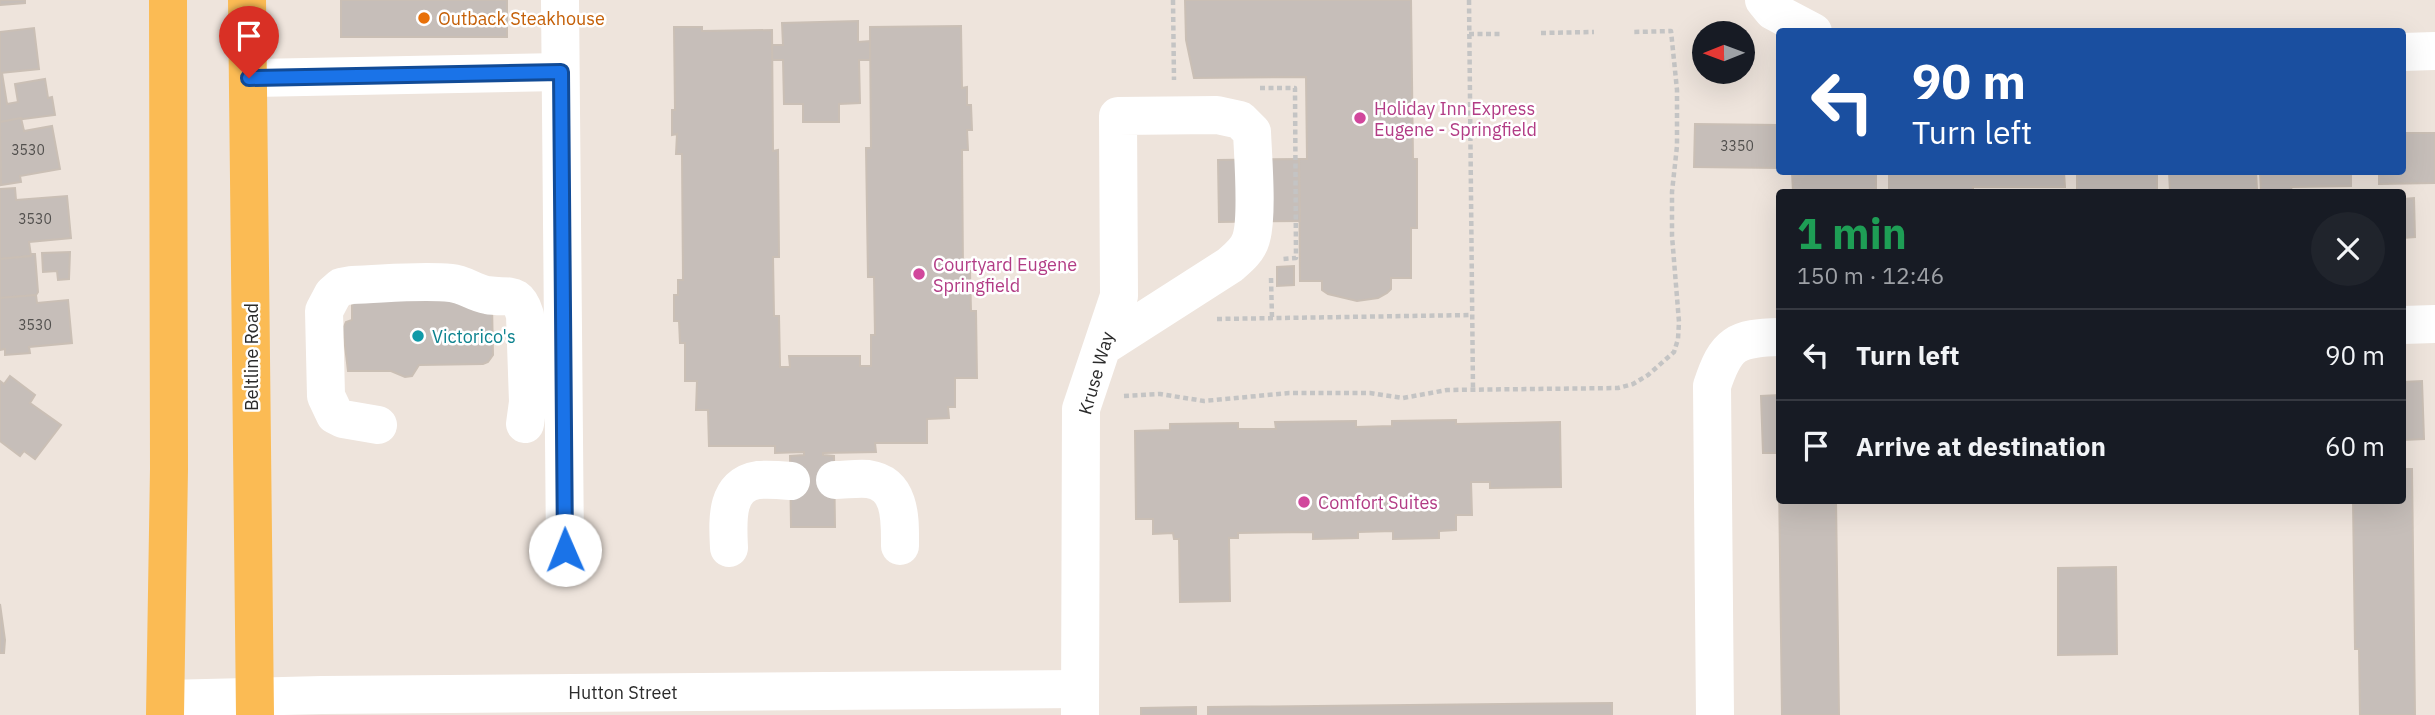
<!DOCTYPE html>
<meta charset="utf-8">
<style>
body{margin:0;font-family:"IBM Plex Sans",sans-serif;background:#20242c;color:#f1f3f6;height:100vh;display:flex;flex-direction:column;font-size:26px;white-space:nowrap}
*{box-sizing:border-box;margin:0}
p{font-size:23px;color:#9ea1a6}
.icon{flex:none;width:38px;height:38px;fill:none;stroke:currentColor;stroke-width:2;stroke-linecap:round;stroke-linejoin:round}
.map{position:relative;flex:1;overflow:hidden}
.panel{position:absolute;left:1776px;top:189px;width:630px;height:315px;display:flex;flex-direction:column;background:#171b24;border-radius:7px;box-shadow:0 7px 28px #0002}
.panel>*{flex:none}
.guide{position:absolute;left:1776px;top:28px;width:630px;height:147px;border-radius:7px;box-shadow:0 7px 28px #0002;background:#1a4fa0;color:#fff;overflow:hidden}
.needle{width:46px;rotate:269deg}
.fabs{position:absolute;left:1692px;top:21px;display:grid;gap:14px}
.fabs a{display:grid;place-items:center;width:63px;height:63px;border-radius:50%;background:#171b24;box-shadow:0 7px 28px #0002;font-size:35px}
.pin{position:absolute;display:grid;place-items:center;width:60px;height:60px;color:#fff;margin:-72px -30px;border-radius:50% 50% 50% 0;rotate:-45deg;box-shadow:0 0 7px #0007}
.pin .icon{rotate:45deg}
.me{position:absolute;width:77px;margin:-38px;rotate:359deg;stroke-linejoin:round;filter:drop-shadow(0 0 5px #0008)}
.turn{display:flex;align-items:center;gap:24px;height:147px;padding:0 21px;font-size:32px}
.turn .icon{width:91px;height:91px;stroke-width:2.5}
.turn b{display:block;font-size:49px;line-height:60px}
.round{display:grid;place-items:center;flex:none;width:74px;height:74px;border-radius:37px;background:#20242c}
.headline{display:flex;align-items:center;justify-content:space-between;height:119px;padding:0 21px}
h1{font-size:42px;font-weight:800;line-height:52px;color:#1e9e55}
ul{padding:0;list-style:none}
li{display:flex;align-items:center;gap:21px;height:91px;padding:0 21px;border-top:2px solid #363941}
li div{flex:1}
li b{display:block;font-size:26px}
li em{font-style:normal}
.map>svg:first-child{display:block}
.building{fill:#c6beb9;stroke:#cabfb5;stroke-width:2}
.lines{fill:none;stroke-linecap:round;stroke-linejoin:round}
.path{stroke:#c4c4c4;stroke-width:4.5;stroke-dasharray:5 3.5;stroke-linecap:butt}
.minor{stroke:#fff;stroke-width:38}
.major{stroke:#fbbb54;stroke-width:38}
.route-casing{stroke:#114b97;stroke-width:18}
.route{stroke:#1a73e8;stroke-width:12}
.food-dot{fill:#e8710a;stroke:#fff;stroke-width:2.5}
.hotel-dot{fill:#d1479c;stroke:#fff;stroke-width:2.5}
.culture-dot{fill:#0f9aa8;stroke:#fff;stroke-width:2.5}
.labels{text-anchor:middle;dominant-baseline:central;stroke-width:5;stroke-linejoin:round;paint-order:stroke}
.number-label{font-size:14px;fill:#52504e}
.food-label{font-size:18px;fill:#c56008;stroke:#fff;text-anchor:start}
.hotel-label{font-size:18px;fill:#b23c85;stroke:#fff;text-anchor:start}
.culture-label{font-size:18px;fill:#0d838f;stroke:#fff;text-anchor:start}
.street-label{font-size:18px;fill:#2b2b2b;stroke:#fff}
</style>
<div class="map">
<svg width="2435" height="715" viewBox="0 0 2435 715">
<rect width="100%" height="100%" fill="#eee4dc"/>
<g class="building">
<path d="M 0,0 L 25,0 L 25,3 L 0,5 Z"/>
<rect x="341" y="0" width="166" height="37"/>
<path d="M 1185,0 L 1411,0 L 1413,159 L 1417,159 L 1417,228 L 1411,228 L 1411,278 L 1391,278 L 1391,289 L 1387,293 L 1378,298 L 1357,301 L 1328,294 L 1322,290 L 1322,281 L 1300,281 L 1299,159 L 1307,159 L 1306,77 L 1194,78 L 1186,40 Z"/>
<path d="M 858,21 L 858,42 L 870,41 L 870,60 L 859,60 L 860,103 L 839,104 L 839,122 L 803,122 L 803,104 L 784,104 L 783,60 L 772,60 L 772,45 L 783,45 L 782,23 Z"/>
<path d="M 961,26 L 962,88 L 967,87 L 967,105 L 971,105 L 972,130 L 967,130 L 968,150 L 962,150 L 963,271 L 970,271 L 971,311 L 976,311 L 977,378 L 955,378 L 955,407 L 948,407 L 949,418 L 927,419 L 927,443 L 875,443 L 876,452 L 823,453 L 823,455 L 834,456 L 835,527 L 791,527 L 790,456 L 804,455 L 804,452 L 775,453 L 775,446 L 709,446 L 708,410 L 696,410 L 697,381 L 685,381 L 685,343 L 680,343 L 679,321 L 674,321 L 674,295 L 678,295 L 678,280 L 683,280 L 682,154 L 676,154 L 677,134 L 672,135 L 672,110 L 675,110 L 674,27 L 702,27 L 702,31 L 772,30 L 773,151 L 778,150 L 779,257 L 773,257 L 774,316 L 779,316 L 780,367 L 790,367 L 789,356 L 860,356 L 860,366 L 871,366 L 871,335 L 875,335 L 874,277 L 868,277 L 866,148 L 871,148 L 870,27 Z"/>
<path d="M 34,28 L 39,69 L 0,73 L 0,32 Z"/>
<path d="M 0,73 L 2,73 L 7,104 L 18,102 L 15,84 L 45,79 L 48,98 L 52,97 L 55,115 L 0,122 Z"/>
<path d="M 21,118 L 24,131 L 52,126 L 60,169 L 20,176 L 21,182 L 1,185 L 0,122 Z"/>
<path d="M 1695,124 L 1780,125 L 1780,168 L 1694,167 Z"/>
<path d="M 2403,133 L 2435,133 L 2435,183 L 2379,184 L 2379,172 L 2403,172 Z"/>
<path d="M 1299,159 L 1300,221 L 1219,222 L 1218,160 Z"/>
<path d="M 1792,172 L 1876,172 L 1876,189 L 1821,189 L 1821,192 L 1793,192 Z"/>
<path d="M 1889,172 L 2064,172 L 2065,187 L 1973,187 L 1973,192 L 1889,192 Z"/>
<rect x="2077" y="172" width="80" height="20"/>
<path d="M 2169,172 L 2256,172 L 2257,189 L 2170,192 Z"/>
<path d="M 2260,172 L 2351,172 L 2351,186 L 2291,187 L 2292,192 L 2261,192 Z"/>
<path d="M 15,188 L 16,200 L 67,196 L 71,238 L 29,242 L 31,256 L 0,259 L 0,189 Z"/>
<path d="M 2414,198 L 2415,237 L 2403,238 L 2403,199 Z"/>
<path d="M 70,252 L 69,279 L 58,280 L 57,271 L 43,272 L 42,253 Z"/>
<path d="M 31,254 L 35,254 L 38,292 L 36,295 L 0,298 L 0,259 L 31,256 Z"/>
<path d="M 1294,266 L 1294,285 L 1277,286 L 1277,267 Z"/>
<path d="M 36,295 L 37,303 L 68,300 L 72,343 L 29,347 L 30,353 L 5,355 L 5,349 L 0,350 L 0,298 Z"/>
<path d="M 459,295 L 492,304 L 493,355 L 488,362 L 483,364 L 419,365 L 412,376 L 405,377 L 391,371 L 348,371 L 343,329 L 346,322 L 352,320 L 352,305 L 355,301 Z"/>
<path d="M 10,376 L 35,395 L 30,403 L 61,425 L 35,459 L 24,451 L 20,456 L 0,441 L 0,381 L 4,384 Z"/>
<path d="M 2422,381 L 2424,439 L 2403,440 L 2403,382 Z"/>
<path d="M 1780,395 L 1780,453 L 1763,453 L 1761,396 Z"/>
<path d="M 1456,420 L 1456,424 L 1560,422 L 1561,487 L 1490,488 L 1490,482 L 1471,482 L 1472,515 L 1456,515 L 1456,530 L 1439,531 L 1439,538 L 1393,539 L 1393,531 L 1358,532 L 1358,538 L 1313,539 L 1313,532 L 1238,533 L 1238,538 L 1229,538 L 1230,601 L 1180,602 L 1179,539 L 1174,539 L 1173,533 L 1153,534 L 1153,519 L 1136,519 L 1135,431 L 1170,430 L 1170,424 L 1238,423 L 1238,429 L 1276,429 L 1275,422 L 1356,421 L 1356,427 L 1392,426 L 1392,421 Z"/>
<path d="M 2403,469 L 2412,469 L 2415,715 L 2360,715 L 2359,649 L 2355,649 L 2353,500 L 2403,500 Z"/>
<path d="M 1779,480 L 1780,500 L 1836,500 L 1839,715 L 1782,715 Z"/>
<path d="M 2116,567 L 2117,654 L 2058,655 L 2058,568 Z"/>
<path d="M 0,604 L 5,640 L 4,653 L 0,653 Z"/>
<path d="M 1612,703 L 1612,715 L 1208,715 L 1208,707 Z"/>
<path d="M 1196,707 L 1196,715 L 1141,715 L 1141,708 Z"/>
</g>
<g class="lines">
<g class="path">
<path d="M 1173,0 L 1174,80"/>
<path d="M 1469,0 L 1473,390"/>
<path d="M 1541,33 L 1594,32"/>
<path d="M 1469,34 L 1500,34"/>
<path d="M 1260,88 L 1295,88 L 1296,258 L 1283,259"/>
<path d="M 1271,278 L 1272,318"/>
<path d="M 1217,319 L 1472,315"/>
<path d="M 1124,396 L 1160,394 L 1204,401 L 1289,393 L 1370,393 L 1403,398 L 1447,390 L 1618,388 L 1633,384 L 1648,375 L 1674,352 L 1678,339 L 1679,322 L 1672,236 L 1672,192 L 1677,146 L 1677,90 L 1671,31 L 1634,32"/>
</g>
<g class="minor">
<path d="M 560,0 L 565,550"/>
<path d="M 1764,0 L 1773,11 L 1813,32"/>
<path d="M 2403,52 L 2435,51"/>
<path d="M 249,78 L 560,72"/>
<path d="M 2403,325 L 2435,324"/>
<path d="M 378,425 L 343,419 L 335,415 L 326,396 L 324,311 L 333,294 L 341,287 L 352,285 C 385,284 419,280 451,283 C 464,284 474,293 487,295 C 508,299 517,289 525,315 L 528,402 L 525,424"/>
<path d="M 835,480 C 845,480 857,478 868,479 C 902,484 900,520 900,546"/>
<path d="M 729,548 C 728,523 724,485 758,480 C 768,479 780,480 791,481"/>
<path d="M 166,699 L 322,695 L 1080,689"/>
<path d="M 1080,715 L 1081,409 L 1119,296 L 1118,116 L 1217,115 L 1240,120 L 1252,132 C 1253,157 1258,217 1251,239 C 1248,250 1238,258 1230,265 L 1102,347"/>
<path d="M 1715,715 L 1712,386 C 1726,343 1736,338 1780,337"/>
</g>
<g class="major">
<path d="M 247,0 L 255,715"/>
<path d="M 165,715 L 169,469 L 168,0"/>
</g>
</g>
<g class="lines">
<g class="route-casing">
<path id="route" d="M 249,78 L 561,72 L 565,550"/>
</g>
<use href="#route" class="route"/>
</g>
<circle class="food-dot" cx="424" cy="18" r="7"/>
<g class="hotel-dot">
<circle cx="1360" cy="118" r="7"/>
<circle cx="919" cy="274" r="7"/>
<circle cx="1304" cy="502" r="7"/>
</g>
<circle class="culture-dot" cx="418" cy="336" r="7"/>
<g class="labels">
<g class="number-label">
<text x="1737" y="146">3350</text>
<text x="28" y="150">3530</text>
<text x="35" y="219">3530</text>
<text x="35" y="325">3530</text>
</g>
<g class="food-label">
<text x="438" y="18">Outback Steakhouse</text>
</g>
<g class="hotel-label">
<text x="1374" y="108">Holiday Inn Express<tspan x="1374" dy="21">Eugene - Springfield</tspan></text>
<text x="933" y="264">Courtyard Eugene<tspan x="933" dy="21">Springfield</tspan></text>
<text x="1318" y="502">Comfort Suites</text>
</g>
<g class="culture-label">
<text x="432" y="336">Victorico's</text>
</g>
<g class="street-label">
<text transform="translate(251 357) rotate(-90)">Beltline Road</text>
<text transform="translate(1096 373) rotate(-74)">Kruse Way</text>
<text x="623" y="692">Hutton Street</text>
</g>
</g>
</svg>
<div class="fabs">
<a><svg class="needle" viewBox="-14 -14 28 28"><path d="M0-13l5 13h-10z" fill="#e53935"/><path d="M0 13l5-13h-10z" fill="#9ea1a6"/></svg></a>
</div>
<div class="pin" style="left:249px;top:78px;background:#d93025"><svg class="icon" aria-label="arrive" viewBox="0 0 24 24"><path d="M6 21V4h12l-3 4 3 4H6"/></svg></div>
<svg class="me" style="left:565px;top:550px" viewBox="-20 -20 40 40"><circle r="19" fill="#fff"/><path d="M0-13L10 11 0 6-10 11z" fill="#1a73e8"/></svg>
<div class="guide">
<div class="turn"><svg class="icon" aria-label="left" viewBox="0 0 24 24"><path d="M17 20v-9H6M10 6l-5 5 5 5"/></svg><div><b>90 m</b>Turn left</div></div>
</div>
<section class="panel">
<div class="headline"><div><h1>1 min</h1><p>150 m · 12:46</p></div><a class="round"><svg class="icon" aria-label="close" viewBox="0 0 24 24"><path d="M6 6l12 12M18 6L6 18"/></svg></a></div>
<ul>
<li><svg class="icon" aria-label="left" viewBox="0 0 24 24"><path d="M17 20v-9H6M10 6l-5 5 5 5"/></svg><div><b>Turn left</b></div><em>90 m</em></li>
<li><svg class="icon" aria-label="arrive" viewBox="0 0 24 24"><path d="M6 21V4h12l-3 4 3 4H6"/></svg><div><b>Arrive at destination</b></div><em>60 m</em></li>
</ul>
</section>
</div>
